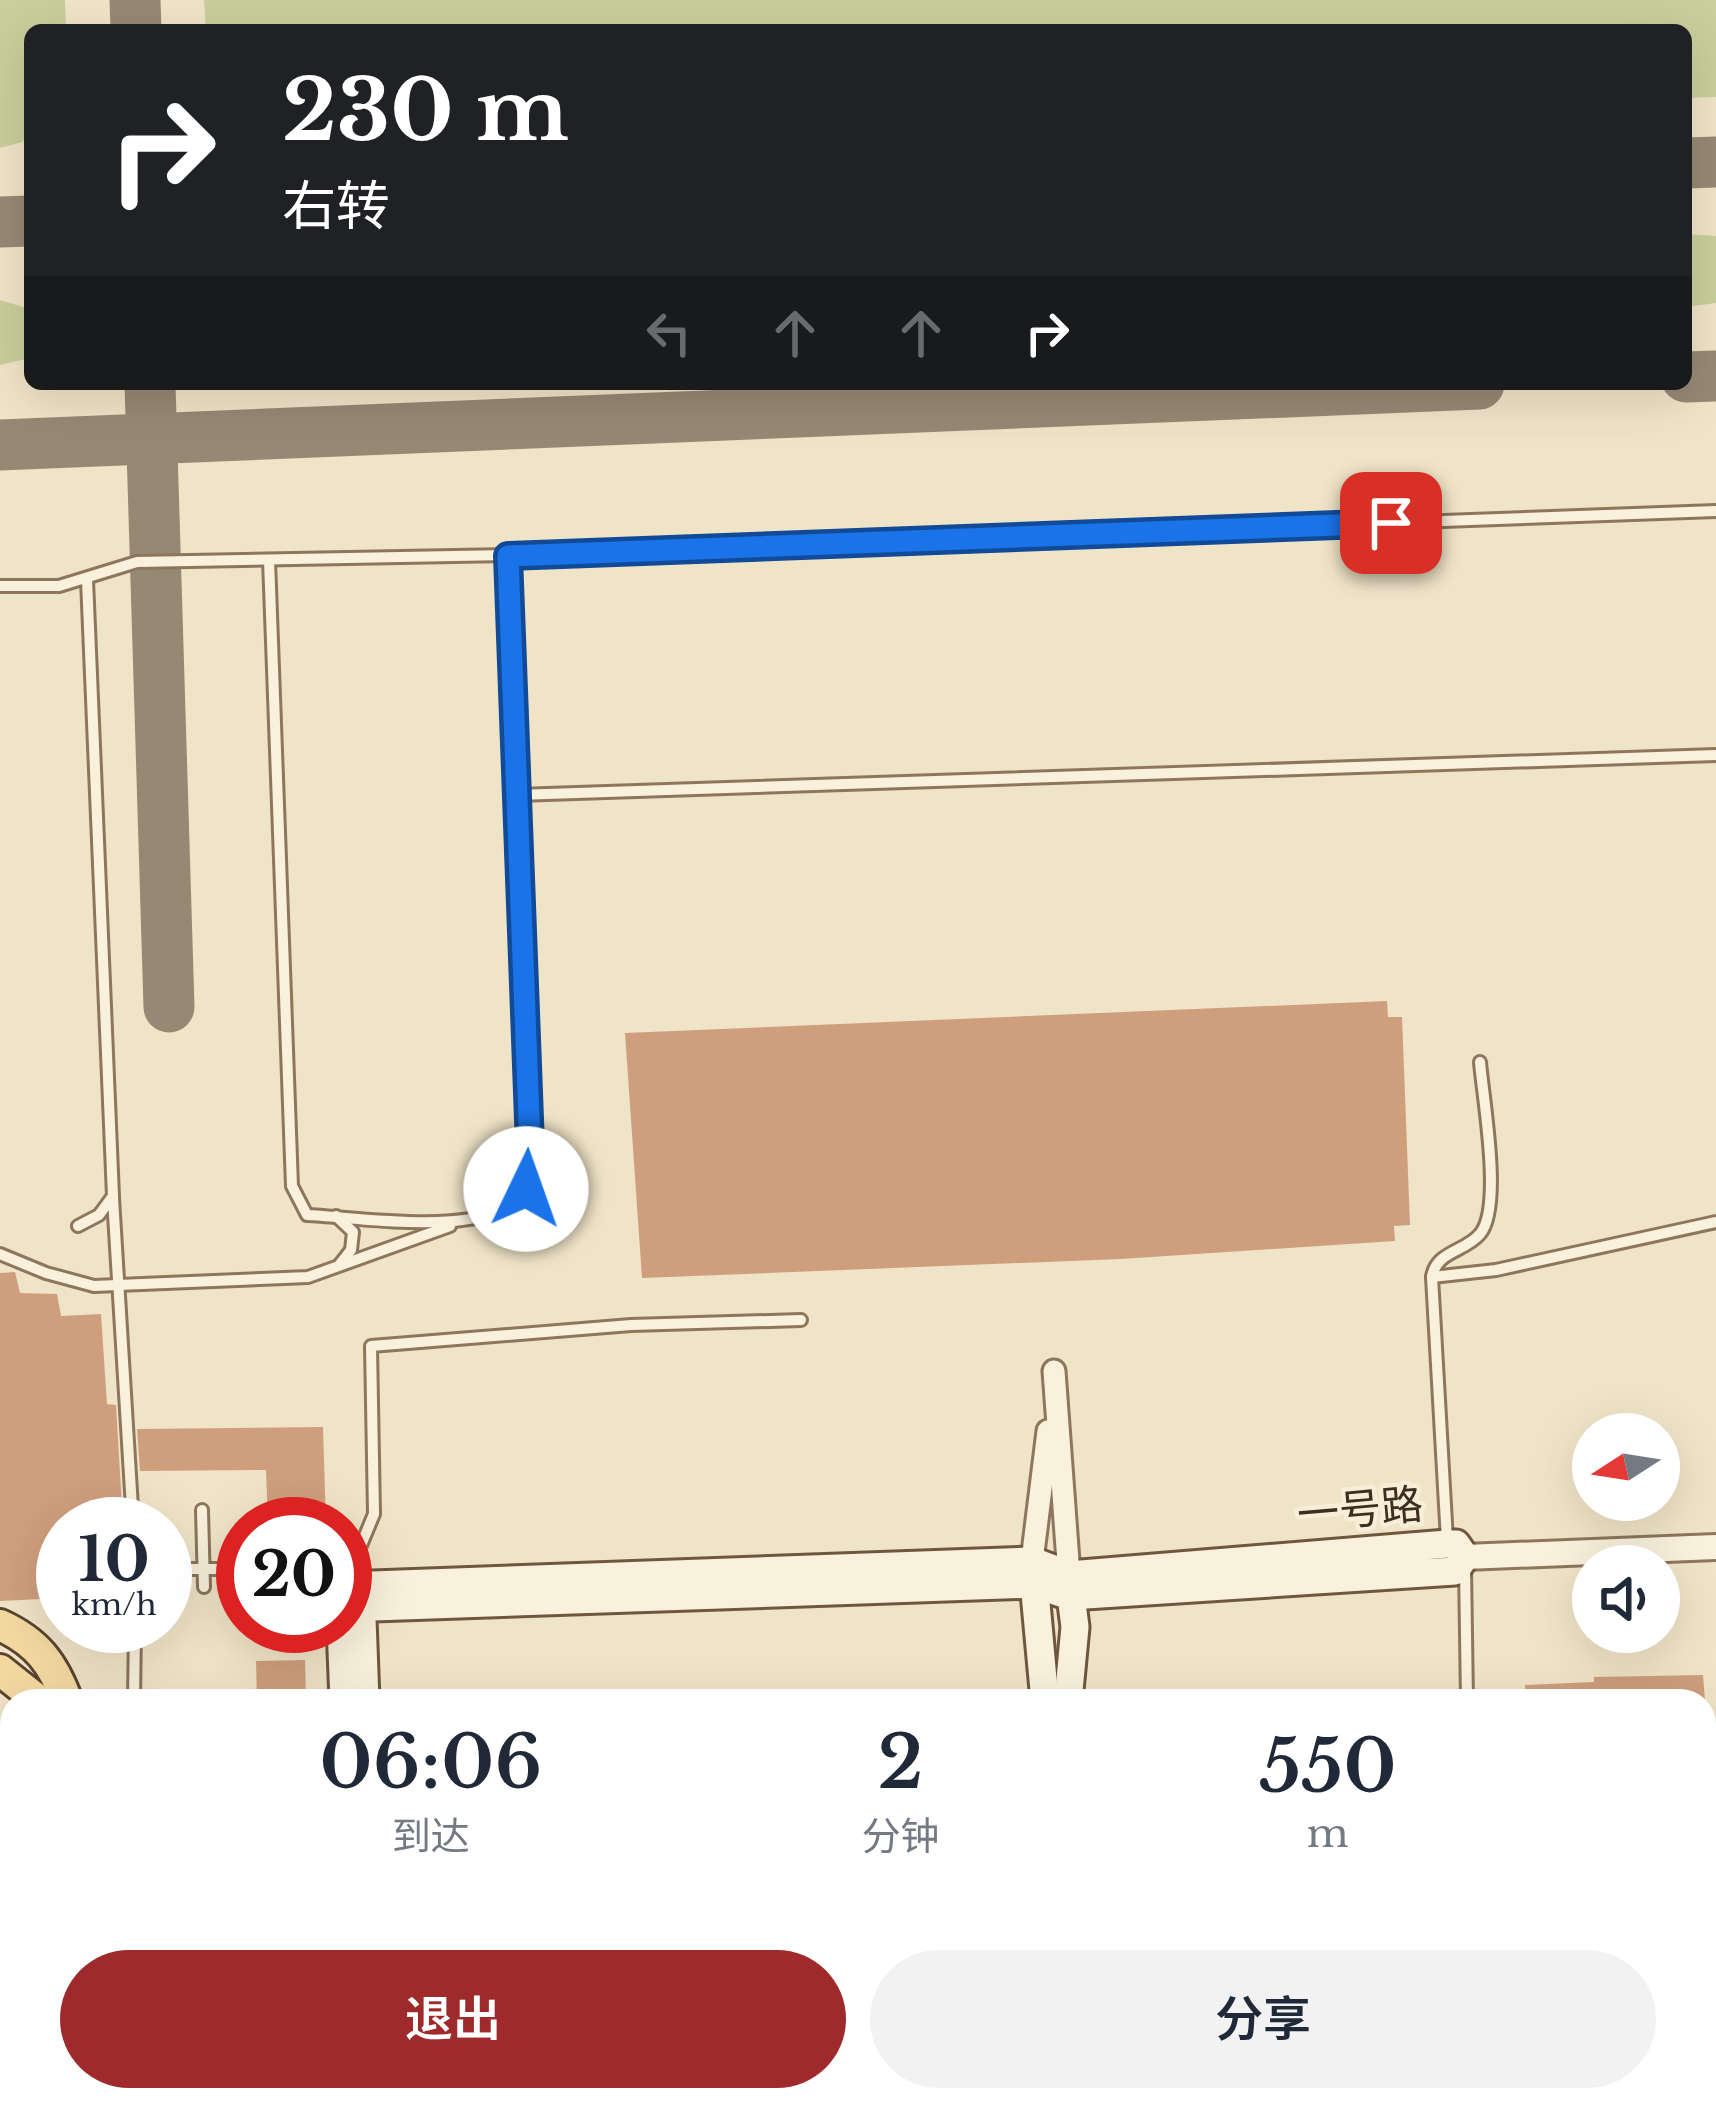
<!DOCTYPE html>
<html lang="zh">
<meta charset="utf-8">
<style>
body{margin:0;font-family:"Libre Baskerville","Noto Sans SC",serif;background:#f2f2f3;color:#1f2937;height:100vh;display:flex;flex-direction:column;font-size:45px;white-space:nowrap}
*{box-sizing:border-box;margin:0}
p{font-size:39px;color:#747a83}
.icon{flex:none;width:66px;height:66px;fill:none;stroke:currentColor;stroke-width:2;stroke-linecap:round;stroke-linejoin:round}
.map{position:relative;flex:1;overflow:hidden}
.panel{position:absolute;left:0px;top:1689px;width:1716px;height:423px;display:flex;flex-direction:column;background:#fff;border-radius:36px 36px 0 0;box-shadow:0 12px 48px #0002}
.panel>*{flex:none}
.banner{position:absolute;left:24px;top:24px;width:1668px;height:366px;border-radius:18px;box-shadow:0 12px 48px #0002;background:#202124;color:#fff;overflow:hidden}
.needle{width:78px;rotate:258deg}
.buttons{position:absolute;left:1572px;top:1413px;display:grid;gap:24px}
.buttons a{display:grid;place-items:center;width:108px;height:108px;border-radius:50%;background:#fff;box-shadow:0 12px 48px #0002;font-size:60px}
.speed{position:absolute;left:36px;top:1497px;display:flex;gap:24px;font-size:60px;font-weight:700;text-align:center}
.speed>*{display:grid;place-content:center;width:156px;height:156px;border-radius:50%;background:#fff;box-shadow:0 12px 48px #0002;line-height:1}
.speed small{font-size:30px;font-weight:400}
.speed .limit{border:18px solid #d22;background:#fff;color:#111}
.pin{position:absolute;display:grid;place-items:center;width:102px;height:102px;color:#fff;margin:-51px;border-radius:24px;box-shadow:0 6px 18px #0006}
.me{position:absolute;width:132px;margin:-66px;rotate:3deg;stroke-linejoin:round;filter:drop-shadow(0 0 9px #0008)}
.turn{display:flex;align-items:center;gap:42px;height:252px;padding:0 60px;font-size:54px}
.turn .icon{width:156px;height:156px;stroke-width:2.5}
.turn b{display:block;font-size:84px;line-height:102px}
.lanes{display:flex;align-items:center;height:114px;padding:0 60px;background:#0003;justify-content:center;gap:60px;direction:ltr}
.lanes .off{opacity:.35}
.eta{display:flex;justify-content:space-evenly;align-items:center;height:204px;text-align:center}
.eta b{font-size:72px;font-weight:600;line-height:84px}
.cta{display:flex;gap:24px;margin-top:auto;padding:24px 60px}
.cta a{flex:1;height:138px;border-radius:72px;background:#9e2a2b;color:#fff;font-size:48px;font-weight:600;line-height:138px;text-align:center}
.cta a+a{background:#f2f2f3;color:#1f2937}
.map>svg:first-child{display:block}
.green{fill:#c9cf9b}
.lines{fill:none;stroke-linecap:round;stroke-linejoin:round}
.taxiway{stroke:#968974;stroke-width:51}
.building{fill:#cf9f7d}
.service-casing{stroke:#8d765c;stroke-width:16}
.minor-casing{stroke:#8d765c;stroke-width:27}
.tertiary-casing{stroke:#8d765c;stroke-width:30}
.secondary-casing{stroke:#6f573f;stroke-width:33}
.primary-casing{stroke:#5b4430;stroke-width:36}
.service{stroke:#faf1dc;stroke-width:10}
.minor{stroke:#faf1dc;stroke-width:21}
.tertiary{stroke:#faf1dc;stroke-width:24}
.secondary{stroke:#faf1dc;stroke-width:27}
.primary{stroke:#f3d9a0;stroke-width:30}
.route-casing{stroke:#114b97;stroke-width:30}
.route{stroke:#1a73e8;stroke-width:21}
.labels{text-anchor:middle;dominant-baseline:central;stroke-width:9;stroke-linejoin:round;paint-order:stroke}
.street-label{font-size:42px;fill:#3d2e20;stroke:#f7eed8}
</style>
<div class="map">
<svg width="1716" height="2111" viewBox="0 0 1716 2111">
<rect width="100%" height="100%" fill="#f0e4c8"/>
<g class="green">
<path d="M 0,0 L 65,0 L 66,30 L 30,30 L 30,134 L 22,142 L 0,148 Z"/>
<path d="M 204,0 L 1716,0 L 1716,97 L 1686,98 L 1686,30 L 206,30 Z"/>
<path d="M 1686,234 L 1716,236 L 1716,303 L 1686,307 Z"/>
<path d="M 0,300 L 30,309 L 30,358 L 0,365 Z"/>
</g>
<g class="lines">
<g class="taxiway">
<path d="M 135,0 L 136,30"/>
<path d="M 1686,163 L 1716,162"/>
<path d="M 0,222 L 30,221"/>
<path d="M 1686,377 L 1716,376"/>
<path d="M 150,384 L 169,1007"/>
<path d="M 0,445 L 1479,384"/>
</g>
</g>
<g class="building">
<path d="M 1387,1001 L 1388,1017 L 1402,1017 L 1410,1225 L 1394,1226 L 1395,1241 L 1121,1259 L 642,1278 L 625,1033 Z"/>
<path d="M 15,1272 L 20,1293 L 57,1294 L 61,1316 L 101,1314 L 107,1404 L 116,1405 L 123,1524 L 63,1524 L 63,1598 L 0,1601 L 0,1273 Z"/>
<path d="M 323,1427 L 326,1524 L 268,1524 L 266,1470 L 140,1471 L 137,1429 Z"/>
<path d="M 305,1660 L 306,1701 L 257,1701 L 256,1661 Z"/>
<path d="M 1703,1675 L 1705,1701 L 1526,1701 L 1525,1685 L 1594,1682 L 1594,1677 Z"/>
</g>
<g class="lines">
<g class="service-casing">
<g id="service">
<path d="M 269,560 L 292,1186 L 307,1215 C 359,1217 492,1240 523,1192 C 531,1181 529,1160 530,1146 L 508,555"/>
<path d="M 0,586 L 59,586 L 137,562 L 508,555 L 1716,511"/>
<path d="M 517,795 L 1716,755"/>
<path d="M 113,1198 L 133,1524"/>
<path d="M 336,1216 L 353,1232 L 351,1250 L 340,1264"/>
<path d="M 78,1226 L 99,1215 L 113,1196 L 87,580"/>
<path d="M 0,1254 L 46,1273 L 94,1286 L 308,1277 L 450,1226"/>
<path d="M 1432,1277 L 1496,1270 L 1716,1222"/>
<path d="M 202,1510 L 204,1587"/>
<path d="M 1447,1540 L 1432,1277 C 1436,1251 1465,1252 1480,1234 C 1503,1207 1483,1099 1480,1062"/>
<path d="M 1465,1566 L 1467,1701"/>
<path d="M 345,1567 L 352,1567 L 374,1514 L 371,1346 L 631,1325 L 801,1320"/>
<path d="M 165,1569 L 243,1569"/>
<path d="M 134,1701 L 135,1626"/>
</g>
</g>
<g class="minor-casing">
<g id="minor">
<path d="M 1054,1371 L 1069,1575"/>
<path d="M 1032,1561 L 1048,1431"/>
</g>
</g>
<g class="tertiary-casing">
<path id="tertiary" d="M 1465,1557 L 1716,1547"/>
</g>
<g class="secondary-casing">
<g id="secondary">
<path d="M 1033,1571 L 1045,1701"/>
<path d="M 345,1586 L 1032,1561 L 1069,1575 L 1447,1544 L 1456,1544 L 1465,1557 L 1455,1571 L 1070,1596 L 1034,1584 L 345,1608"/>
<path d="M 361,1591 L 365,1701"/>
<path d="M 341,1626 L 344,1701"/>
<path d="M 1068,1701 L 1075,1627 L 1069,1580"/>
<path d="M 1123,2100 L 1128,2111"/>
<path d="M 1148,2100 L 1152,2111"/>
</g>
</g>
<g class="primary-casing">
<g id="primary">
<path d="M 0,1625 C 37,1642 53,1663 67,1701"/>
<path d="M 0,1670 L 39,1701"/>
<path d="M 0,1754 L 12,1771"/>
<path d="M 0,1925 L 12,1924"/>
<path d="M 104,2100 L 104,2111"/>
<path d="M 134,2100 L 134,2111"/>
<path d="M 166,2100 L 171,2111"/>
</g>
</g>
<use href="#service" class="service"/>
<use href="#minor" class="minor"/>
<use href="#tertiary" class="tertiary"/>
<use href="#secondary" class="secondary"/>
<use href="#primary" class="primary"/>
</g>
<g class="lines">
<g class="route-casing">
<path id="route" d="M 526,1189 L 530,1146 L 508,556 L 1391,523"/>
</g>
<use href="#route" class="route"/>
</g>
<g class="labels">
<g class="street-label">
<text transform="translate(1360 1509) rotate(-5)">一号路</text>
</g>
</g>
</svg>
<div class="buttons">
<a><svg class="needle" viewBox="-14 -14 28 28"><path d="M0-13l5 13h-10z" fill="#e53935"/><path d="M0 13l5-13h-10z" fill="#747a83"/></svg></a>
<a><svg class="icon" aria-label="sound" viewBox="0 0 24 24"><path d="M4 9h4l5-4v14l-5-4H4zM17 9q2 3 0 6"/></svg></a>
</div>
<div class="speed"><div>10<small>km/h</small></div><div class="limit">20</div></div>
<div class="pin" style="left:1391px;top:523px;background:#d93025"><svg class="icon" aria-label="arrive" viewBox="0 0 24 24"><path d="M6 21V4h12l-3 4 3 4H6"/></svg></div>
<svg class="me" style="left:526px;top:1189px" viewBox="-20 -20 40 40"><circle r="19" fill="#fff"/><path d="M0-13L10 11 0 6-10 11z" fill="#1a73e8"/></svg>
<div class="banner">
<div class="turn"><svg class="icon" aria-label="right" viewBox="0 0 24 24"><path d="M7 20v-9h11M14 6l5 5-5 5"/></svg><div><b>230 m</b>右转</div></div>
<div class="lanes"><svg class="icon off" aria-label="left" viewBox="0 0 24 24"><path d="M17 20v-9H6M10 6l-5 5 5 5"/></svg><svg class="icon off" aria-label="ahead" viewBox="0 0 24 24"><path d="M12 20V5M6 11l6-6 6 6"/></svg><svg class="icon off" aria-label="ahead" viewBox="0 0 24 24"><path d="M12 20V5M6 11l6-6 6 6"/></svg><svg class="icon" aria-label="right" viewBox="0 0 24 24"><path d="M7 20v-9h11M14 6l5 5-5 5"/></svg></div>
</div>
<section class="panel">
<div class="eta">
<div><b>06:06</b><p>到达</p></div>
<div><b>2</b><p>分钟</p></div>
<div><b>550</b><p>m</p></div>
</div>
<div class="cta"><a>退出</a><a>分享</a></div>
</section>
</div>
